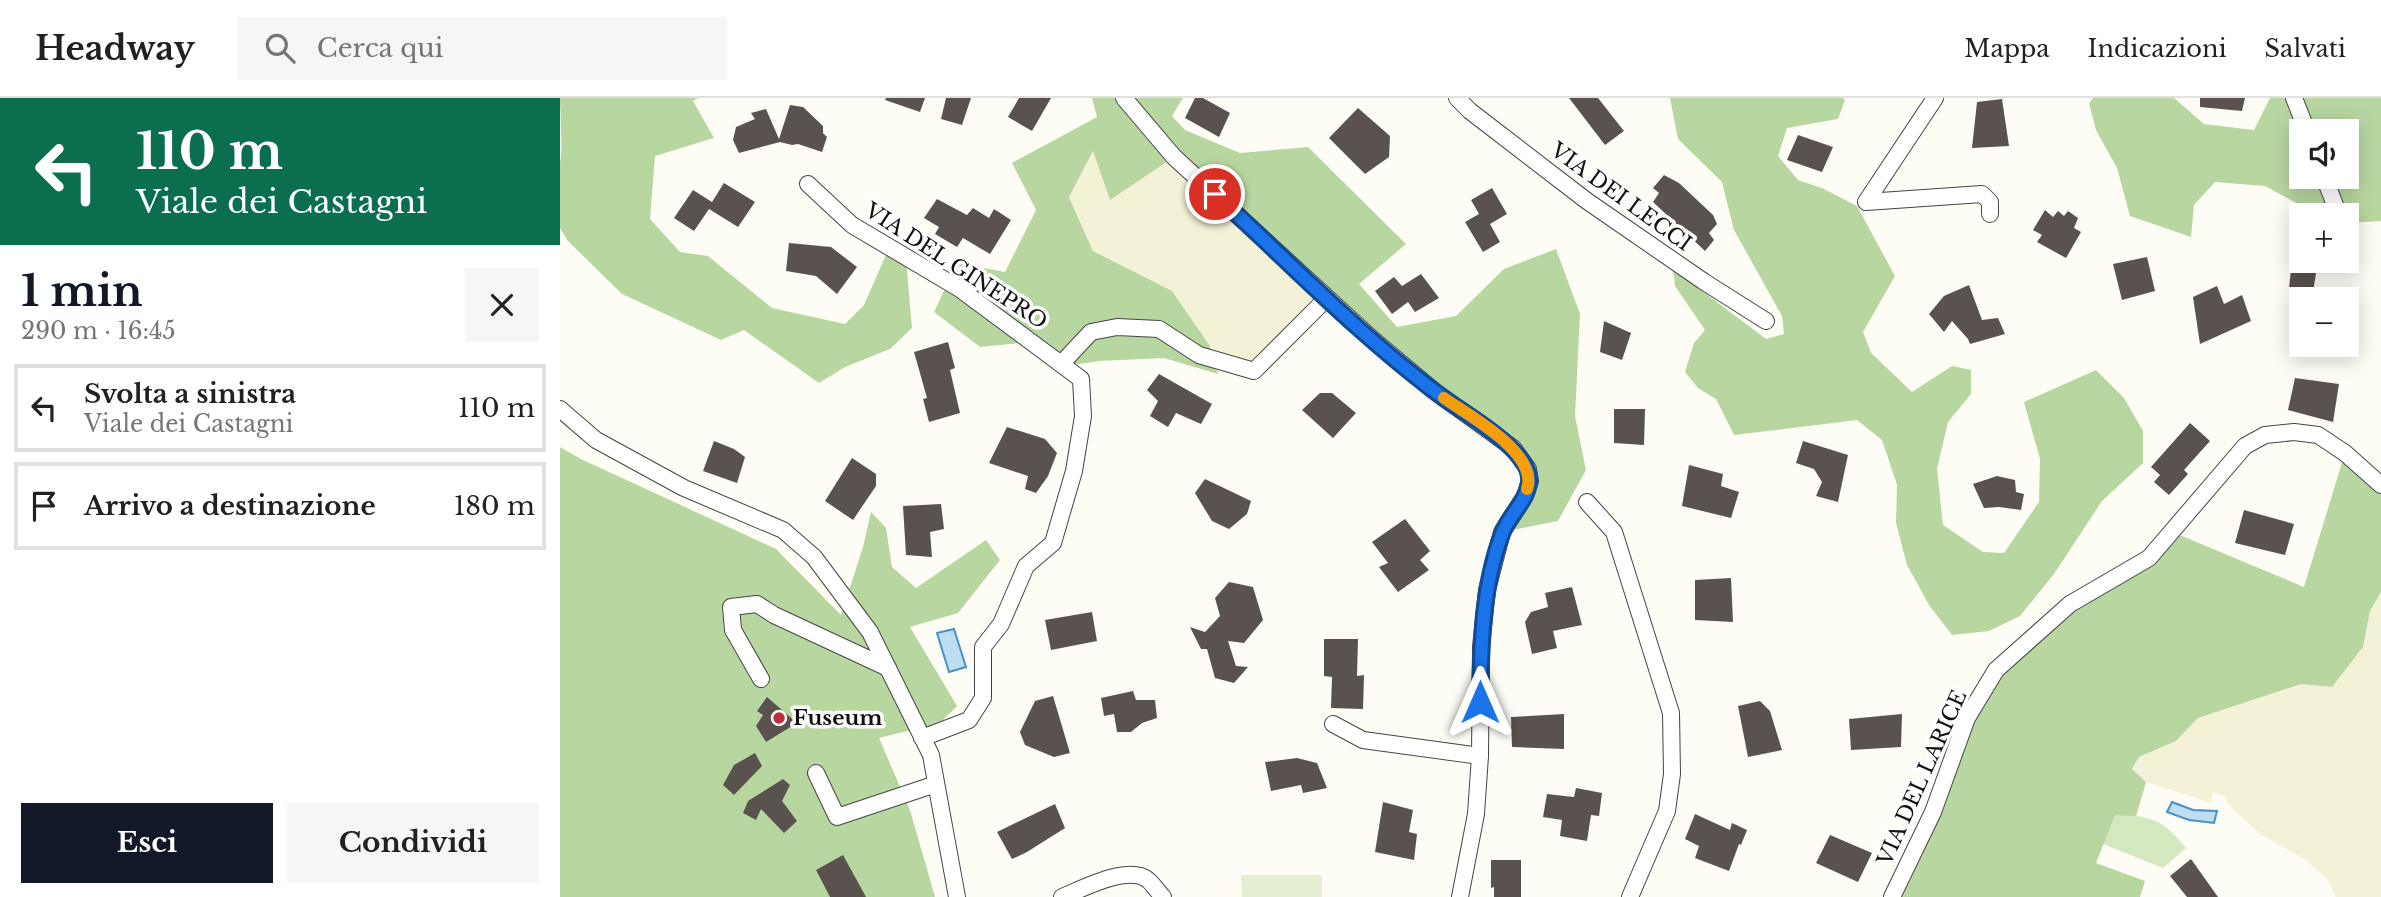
<!DOCTYPE html>
<html lang="it">
<meta charset="utf-8">
<style>
body{margin:0;font-family:"Libre Baskerville",serif;background:#f6f6f6;color:#202124;height:100vh;display:flex;flex-direction:column;font-size:26px;white-space:nowrap}
*{box-sizing:border-box;margin:0}
p{font-size:23px;color:#757577}
.icon{flex:none;width:38px;height:38px;fill:none;stroke:currentColor;stroke-width:2;stroke-linecap:round;stroke-linejoin:round}
.map{position:relative;flex:1;overflow:hidden}
.sheet{display:flex;flex-direction:column;background:#fff;width:560px}
.sheet>*{flex:none}
.hud{background:#0b6e4f;color:#fff;overflow:hidden}
.tools{position:absolute;left:1729px;top:21px;display:grid;gap:14px}
.tools a{display:grid;place-items:center;width:70px;height:70px;border-radius:0px;background:#fff;box-shadow:0 4px 18px #0003;font-size:35px}
.pin{position:absolute;display:grid;place-items:center;width:60px;height:60px;color:#fff;margin:-30px;border:4px solid #fff;border-radius:50%;box-shadow:0 2px 7px #0007}
.me{position:absolute;width:77px;margin:-38px;rotate:0deg;stroke-linejoin:round;filter:drop-shadow(0 0 5px #0008)}
.turn{display:flex;align-items:center;gap:24px;height:147px;padding:0 21px;font-size:32px}
.turn .icon{width:91px;height:91px;stroke-width:2.5}
.turn b{display:block;font-size:49px;line-height:60px}
.round{display:grid;place-items:center;flex:none;width:74px;height:74px;border-radius:0px;background:#f6f6f6}
.headline{display:flex;align-items:center;justify-content:space-between;height:119px;padding:0 21px}
h1{font-size:42px;font-weight:800;line-height:52px;color:#111827}
.action{display:flex;gap:14px;margin-top:auto;padding:14px 21px}
.action a{flex:1;height:80px;border-radius:0px;background:#111827;color:#fff;font-size:28px;font-weight:800;line-height:80px;text-align:center}
.action a+a{background:#f6f6f6;color:#202124}
ul{padding:0;list-style:none}
li{display:flex;align-items:center;gap:21px;height:88px;margin:0 14px 10px;padding:0 7px;border:4px solid #e0e0e0;border-radius:0px}
li div{flex:1}
li b{display:block;font-size:26px}
li em{font-style:normal}
header{display:flex;align-items:center;gap:42px;box-sizing:border-box;height:98px;padding:0 35px;background:#fff;border-bottom:2px solid #e0e0e0}
header strong{font-size:33px}
nav{display:flex;gap:38px;margin-inline-start:auto;font-size:24px}
.search{width:490px;height:63px;background:#f6f6f6;display:flex;align-items:center;gap:18px;box-sizing:border-box;padding:0 24px;border-radius:0px;color:#757577;font-size:26px}
main{display:flex;flex:1;min-height:0}
.map>svg:first-child{display:block}
.farmland{fill:#f4f2d6}
.green{fill:#d4e8c0}
.forest{fill:#b8d7a0;fill-rule:evenodd}
.pitch{fill:#e4efd1}
.water{fill:#bdddf3;stroke:#4890c5;stroke-width:2}
.building{fill:#59524e}
.lines{fill:none;stroke-linecap:round;stroke-linejoin:round}
.minor-casing{stroke:#444;stroke-width:18}
.minor{stroke:#fff;stroke-width:16}
.route-casing{stroke:#114b97;stroke-width:18}
.route{stroke:#1a73e8;stroke-width:12}
.slow{stroke:#f59e0b;stroke-width:12}
.poi-dot{fill:#b93134;stroke:#fff;stroke-width:2.5}
.labels{text-anchor:middle;dominant-baseline:central;stroke-width:7;stroke-linejoin:round;paint-order:stroke}
.street-label{font-size:21px;fill:#111;stroke:#fff}
.poi-label{font-size:21px;font-weight:bold;fill:#111;stroke:#fff;text-anchor:start}
</style>
<header>
<strong>Headway</strong>
<div class="search"><svg class="icon" aria-label="search" viewBox="0 0 24 24"><circle cx="10" cy="10" r="6"/><path d="M15 15l6 6"/></svg>Cerca qui</div>
<nav><a>Mappa</a><a>Indicazioni</a><a>Salvati</a></nav>
</header>
<main>
<section class="sheet">
<div class="hud">
<div class="turn"><svg class="icon" aria-label="left" viewBox="0 0 24 24"><path d="M17 20v-9H6M10 6l-5 5 5 5"/></svg><div><b>110 m</b>Viale dei Castagni</div></div>
</div>
<div class="headline"><div><h1>1 min</h1><p>290 m · 16:45</p></div><a class="round"><svg class="icon" aria-label="close" viewBox="0 0 24 24"><path d="M6 6l12 12M18 6L6 18"/></svg></a></div>
<ul>
<li><svg class="icon" aria-label="left" viewBox="0 0 24 24"><path d="M17 20v-9H6M10 6l-5 5 5 5"/></svg><div><b>Svolta a sinistra</b><p>Viale dei Castagni</p></div><em>110 m</em></li>
<li><svg class="icon" aria-label="arrive" viewBox="0 0 24 24"><path d="M6 21V4h12l-3 4 3 4H6"/></svg><div><b>Arrivo a destinazione</b></div><em>180 m</em></li>
</ul>
<div class="action"><a>Esci</a><a>Condividi</a></div>
</section>
<div class="map">
<svg width="1821" height="799" viewBox="0 0 1821 799">
<rect width="100%" height="100%" fill="#fefdf5"/>
<g class="farmland">
<path d="M 533,52 L 614,59 L 758,191 L 744,223 L 698,270 L 661,258 L 650,248 L 612,193 L 533,153 L 509,98 Z"/>
<path d="M 1821,494 L 1821,799 L 1776,799 L 1767,781 L 1744,761 L 1700,736 L 1667,705 L 1666,699 L 1653,694 L 1651,705 L 1586,684 L 1572,671 L 1579,659 L 1616,643 L 1638,620 L 1741,586 L 1772,589 L 1803,549 L 1810,512 Z"/>
</g>
<path class="green" d="M 1555,716 C 1593,719 1601,720 1626,750 L 1603,770 L 1543,746 Z"/>
<g class="forest">
<path d="M 0,0 L 138,0 L 133,3 L 154,40 L 95,58 L 90,121 L 120,154 L 148,158 L 212,210 L 285,226 L 304,207 L 329,150 L 346,161 L 352,230 L 330,251 L 285,269 L 259,285 L 184,232 L 161,242 L 62,196 L 8,143 L 0,130 L 0,64 C 3,56 0,13 0,0 Z"/>
<path d="M 532,0 L 623,0 L 612,18 L 625,32 L 680,55 L 748,49 L 846,146 L 799,186 L 837,229 L 896,218 L 944,171 L 996,151 L 1020,216 L 1015,318 L 1026,372 L 998,423 L 942,434 L 968,371 L 874,293 L 614,59 L 550,102 L 533,53 L 509,99 L 533,153 L 612,193 L 650,248 L 658,276 L 604,260 L 539,263 L 506,268 L 472,244 L 420,249 L 374,214 L 397,165 L 445,174 L 476,112 L 452,65 L 537,19 Z"/>
<path d="M 1110,0 L 1282,0 L 1285,2 L 1278,21 L 1227,30 L 1218,58 L 1238,82 L 1262,90 L 1297,108 L 1335,178 L 1303,234 L 1311,255 L 1352,294 L 1392,268 L 1411,272 L 1411,296 L 1388,324 L 1377,371 L 1383,427 L 1423,454 L 1444,455 L 1479,404 L 1480,361 L 1464,304 L 1536,272 L 1564,300 L 1583,333 L 1583,365 L 1542,403 L 1494,476 L 1460,518 L 1429,533 L 1392,537 L 1369,507 L 1347,467 L 1336,425 L 1337,387 L 1322,342 L 1297,322 L 1174,337 L 1156,301 L 1138,290 L 1125,274 L 1134,245 L 1145,232 L 1115,188 L 1113,171 L 1206,241 L 1224,236 L 1222,218 L 1174,132 L 1162,84 L 1118,41 Z"/>
<path d="M 1533,0 L 1614,0 L 1644,26 L 1694,32 L 1710,0 L 1821,0 L 1821,123 L 1787,125 L 1787,117 L 1763,117 L 1740,107 L 1705,88 L 1655,84 L 1634,107 L 1631,139 L 1570,118 L 1557,70 L 1536,32 L 1529,5 ZM 1741,33 L 1787,33 L 1787,79 L 1741,79 Z"/>
<path d="M 0,349 L 21,361 L 216,451 L 281,517 L 303,449 L 311,414 L 326,430 L 332,469 L 356,490 L 426,442 L 440,462 L 398,515 L 350,529 L 397,608 L 380,625 L 319,640 L 350,712 L 375,799 L 0,799 Z"/>
<path d="M 1785,355 L 1821,387 L 1821,494 L 1810,513 L 1803,549 L 1772,589 L 1741,586 L 1638,620 L 1616,643 L 1579,659 L 1572,671 L 1586,684 L 1576,718 L 1555,717 L 1536,765 L 1585,783 L 1580,799 L 1330,799 L 1407,620 L 1441,568 L 1510,506 L 1589,460 L 1610,433 L 1744,489 Z"/>
</g>
<path class="pitch" d="M 681,777 L 762,777 L 762,799 L 682,799 Z"/>
<g class="water">
<path d="M 394,531 L 406,569 L 389,574 L 377,535 Z"/>
<path d="M 1612,704 L 1633,712 L 1657,713 L 1654,725 L 1629,722 L 1607,714 Z"/>
</g>
<g class="building">
<path d="M 326,0 L 365,0 L 360,14 L 325,2 Z"/>
<path d="M 386,0 L 411,0 L 402,27 L 381,21 Z"/>
<path d="M 459,0 L 491,0 L 472,33 L 448,19 Z"/>
<path d="M 635,0 L 643,0 L 670,15 L 659,39 L 625,20 Z"/>
<path d="M 1009,0 L 1038,0 L 1064,33 L 1045,47 Z"/>
<path d="M 1640,0 L 1685,0 L 1682,13 L 1640,9 Z"/>
<path d="M 1442,1 L 1449,48 L 1412,50 L 1417,4 Z"/>
<path d="M 230,7 L 243,9 L 263,28 L 263,35 L 267,39 L 262,54 L 238,46 L 232,47 L 220,44 L 179,55 L 173,42 L 176,29 L 195,21 L 191,15 L 206,11 L 219,41 Z"/>
<path d="M 798,10 L 830,38 L 829,59 L 805,76 L 769,40 Z"/>
<path d="M 1238,37 L 1273,49 L 1262,74 L 1227,62 Z"/>
<path d="M 1104,77 L 1119,85 L 1153,117 L 1157,126 L 1149,135 L 1154,142 L 1145,153 L 1093,104 L 1099,95 L 1093,90 Z"/>
<path d="M 164,85 L 195,104 L 178,129 L 149,111 L 134,133 L 114,120 L 133,92 L 152,104 Z"/>
<path d="M 932,90 L 947,116 L 930,126 L 940,144 L 923,154 L 905,124 L 919,116 L 911,102 Z"/>
<path d="M 377,101 L 407,117 L 413,110 L 429,120 L 434,111 L 451,122 L 430,156 L 403,140 L 397,149 L 375,136 L 379,129 L 364,120 Z"/>
<path d="M 1485,112 L 1493,119 L 1498,113 L 1504,118 L 1508,113 L 1518,120 L 1514,130 L 1521,134 L 1506,160 L 1477,144 L 1482,137 L 1473,132 Z"/>
<path d="M 229,145 L 271,149 L 297,169 L 277,196 L 256,178 L 226,173 Z"/>
<path d="M 1587,159 L 1595,193 L 1562,202 L 1553,166 Z"/>
<path d="M 1732,163 L 1758,163 L 1753,194 L 1729,190 Z"/>
<path d="M 861,176 L 879,200 L 855,214 L 848,204 L 832,216 L 815,193 L 834,179 L 842,188 Z"/>
<path d="M 1409,187 L 1422,222 L 1438,220 L 1445,236 L 1410,246 L 1408,241 L 1392,223 L 1384,234 L 1369,216 L 1384,198 Z"/>
<path d="M 1657,188 L 1664,206 L 1682,197 L 1691,223 L 1640,246 L 1633,199 Z"/>
<path d="M 1044,223 L 1071,235 L 1062,262 L 1040,254 Z"/>
<path d="M 388,244 L 395,270 L 390,272 L 400,315 L 369,324 L 363,301 L 367,300 L 354,254 Z"/>
<path d="M 599,276 L 652,306 L 641,326 L 616,315 L 608,329 L 590,318 L 598,303 L 587,292 Z"/>
<path d="M 1735,280 L 1779,286 L 1773,324 L 1728,312 Z"/>
<path d="M 760,295 L 772,295 L 796,315 L 773,340 L 742,312 Z"/>
<path d="M 1054,311 L 1085,311 L 1084,347 L 1054,345 Z"/>
<path d="M 1630,325 L 1650,343 L 1624,372 L 1628,376 L 1609,397 L 1594,384 L 1600,377 L 1591,369 Z"/>
<path d="M 447,329 L 485,341 L 497,355 L 488,378 L 476,395 L 465,391 L 468,378 L 429,365 Z"/>
<path d="M 154,343 L 174,351 L 185,359 L 177,385 L 143,373 Z"/>
<path d="M 1243,343 L 1288,357 L 1278,404 L 1256,398 L 1262,384 L 1254,371 L 1236,365 Z"/>
<path d="M 292,360 L 316,376 L 316,388 L 293,422 L 265,403 Z"/>
<path d="M 1129,367 L 1163,376 L 1161,388 L 1179,394 L 1171,420 L 1122,408 Z"/>
<path d="M 1437,378 L 1455,382 L 1456,394 L 1464,396 L 1461,412 L 1439,409 L 1424,410 L 1413,386 Z"/>
<path d="M 645,381 L 691,403 L 687,416 L 669,431 L 652,423 L 635,395 Z"/>
<path d="M 381,406 L 384,431 L 370,434 L 372,459 L 346,457 L 343,408 Z"/>
<path d="M 1684,412 L 1734,426 L 1725,457 L 1675,445 Z"/>
<path d="M 845,421 L 870,453 L 860,462 L 869,472 L 838,494 L 819,469 L 828,465 L 812,444 Z"/>
<path d="M 1171,480 L 1173,524 L 1135,522 L 1135,482 Z"/>
<path d="M 669,484 L 693,489 L 703,522 L 684,545 L 668,543 L 676,568 L 688,569 L 674,585 L 655,580 L 647,551 L 641,551 L 630,529 L 645,534 L 660,518 L 655,500 Z"/>
<path d="M 1012,489 L 1022,527 L 993,533 L 997,550 L 972,556 L 965,524 L 971,514 L 988,509 L 985,495 Z"/>
<path d="M 532,514 L 537,543 L 491,552 L 485,522 Z"/>
<path d="M 764,541 L 798,541 L 797,578 L 804,577 L 803,611 L 771,610 L 772,579 L 764,578 Z"/>
<path d="M 573,593 L 576,602 L 595,602 L 597,620 L 582,625 L 571,634 L 557,634 L 554,616 L 544,618 L 541,600 Z"/>
<path d="M 493,598 L 510,655 L 494,659 L 465,647 L 460,634 L 475,603 Z"/>
<path d="M 207,599 L 237,625 L 206,644 L 196,628 L 203,617 L 197,613 Z"/>
<path d="M 1200,603 L 1210,613 L 1222,652 L 1188,659 L 1178,608 Z"/>
<path d="M 1004,616 L 1004,651 L 952,649 L 951,619 Z"/>
<path d="M 1342,616 L 1341,649 L 1291,652 L 1289,621 Z"/>
<path d="M 195,655 L 202,668 L 174,697 L 163,687 L 174,667 Z"/>
<path d="M 737,660 L 757,665 L 767,690 L 743,695 L 741,687 L 711,693 L 705,664 Z"/>
<path d="M 223,681 L 230,687 L 222,703 L 237,723 L 224,735 L 201,711 L 196,722 L 183,715 L 188,703 Z"/>
<path d="M 1016,690 L 1042,695 L 1039,718 L 1031,717 L 1027,743 L 1000,738 L 1002,722 L 983,719 L 987,696 L 1014,699 Z"/>
<path d="M 823,704 L 853,712 L 849,734 L 857,736 L 854,762 L 815,754 Z"/>
<path d="M 495,706 L 505,730 L 467,754 L 452,761 L 437,734 Z"/>
<path d="M 1135,716 L 1170,732 L 1172,725 L 1187,732 L 1181,747 L 1179,746 L 1169,773 L 1135,760 L 1139,748 L 1125,741 Z"/>
<path d="M 1270,737 L 1312,755 L 1298,784 L 1256,765 Z"/>
<path d="M 283,757 L 306,799 L 270,799 L 256,772 Z"/>
<path d="M 1631,761 L 1658,799 L 1627,799 L 1610,778 Z"/>
<path d="M 931,762 L 961,762 L 961,799 L 934,799 L 934,789 L 931,790 Z"/>
</g>
<g class="lines">
<g class="minor-casing">
<g id="minor">
<path d="M 564,0 L 614,59 L 812,241 L 874,293 L 953,350 L 968,371 L 970,383 L 965,398 L 942,434 L 927,492 L 921,549 L 920,658 L 916,716 L 900,799"/>
<path d="M 897,0 L 910,13 L 1027,103 L 1143,183 L 1206,223"/>
<path d="M 1375,0 L 1306,104 L 1422,96 L 1430,104 L 1430,116"/>
<path d="M 1734,0 L 1747,33"/>
<path d="M 1764,79 L 1779,117"/>
<path d="M 248,86 L 292,127 L 400,191 L 521,281 L 523,318 L 514,373 L 493,445 L 466,468 L 441,526 L 423,549 L 423,600 L 409,622 L 362,640"/>
<path d="M 502,265 L 531,234 L 557,229 L 599,231 L 639,257 L 694,273 L 767,200"/>
<path d="M 0,311 L 36,342 L 124,390 L 223,432 L 254,459 L 310,534 L 371,657 L 397,799"/>
<path d="M 1027,404 L 1054,434 L 1111,615 L 1112,676 L 1107,713 L 1070,799"/>
<path d="M 201,581 L 173,532 L 171,509 L 197,506 L 214,517 L 328,570"/>
<path d="M 773,626 L 803,642 L 920,658"/>
<path d="M 256,675 L 277,719 L 376,686"/>
<path d="M 502,799 C 522,791 569,766 588,782 C 593,786 598,794 603,799"/>
<path d="M 1332,799 L 1373,714 L 1407,620 L 1436,572 L 1510,506 L 1589,460 L 1685,348 L 1705,337 L 1734,334 L 1758,337 L 1785,355 L 1821,387"/>
</g>
</g>
<use href="#minor" class="minor"/>
</g>
<g class="lines">
<g class="route-casing">
<path id="route" d="M 655,96 C 730,165 803,241 885,301 C 907,317 973,354 969,384 C 967,404 948,418 942,436 C 922,489 921,547 920,604"/>
</g>
<use href="#route" class="route"/>
<path class="slow" d="M 884,300 C 909,318 979,355 967,391"/>
</g>
<circle class="poi-dot" cx="219" cy="620" r="7"/>
<g class="labels">
<g class="street-label">
<text transform="translate(1061 99) rotate(36)">VIA DEI LECCI</text>
<text transform="translate(396 168) rotate(33)">VIA DEL GINEPRO</text>
<text transform="translate(1362 680) rotate(-66)">VIA DEL LARICE</text>
</g>
<g class="poi-label">
<text x="233" y="620">Fuseum</text>
</g>
</g>
</svg>
<div class="tools">
<a><svg class="icon" aria-label="sound" viewBox="0 0 24 24"><path d="M4 9h4l5-4v14l-5-4H4zM17 9q2 3 0 6"/></svg></a>
<a>+</a>
<a>−</a>
</div>
<div class="pin" style="left:655px;top:96px;background:#d93025"><svg class="icon" aria-label="arrive" viewBox="0 0 24 24"><path d="M6 21V4h12l-3 4 3 4H6"/></svg></div>
<svg class="me" style="left:920px;top:604px" viewBox="-20 -20 40 40"><path d="M0-17L14 15 0 8-14 15z" fill="#1a73e8" stroke="#fff" stroke-width="4"/></svg>
</div>
</main>
